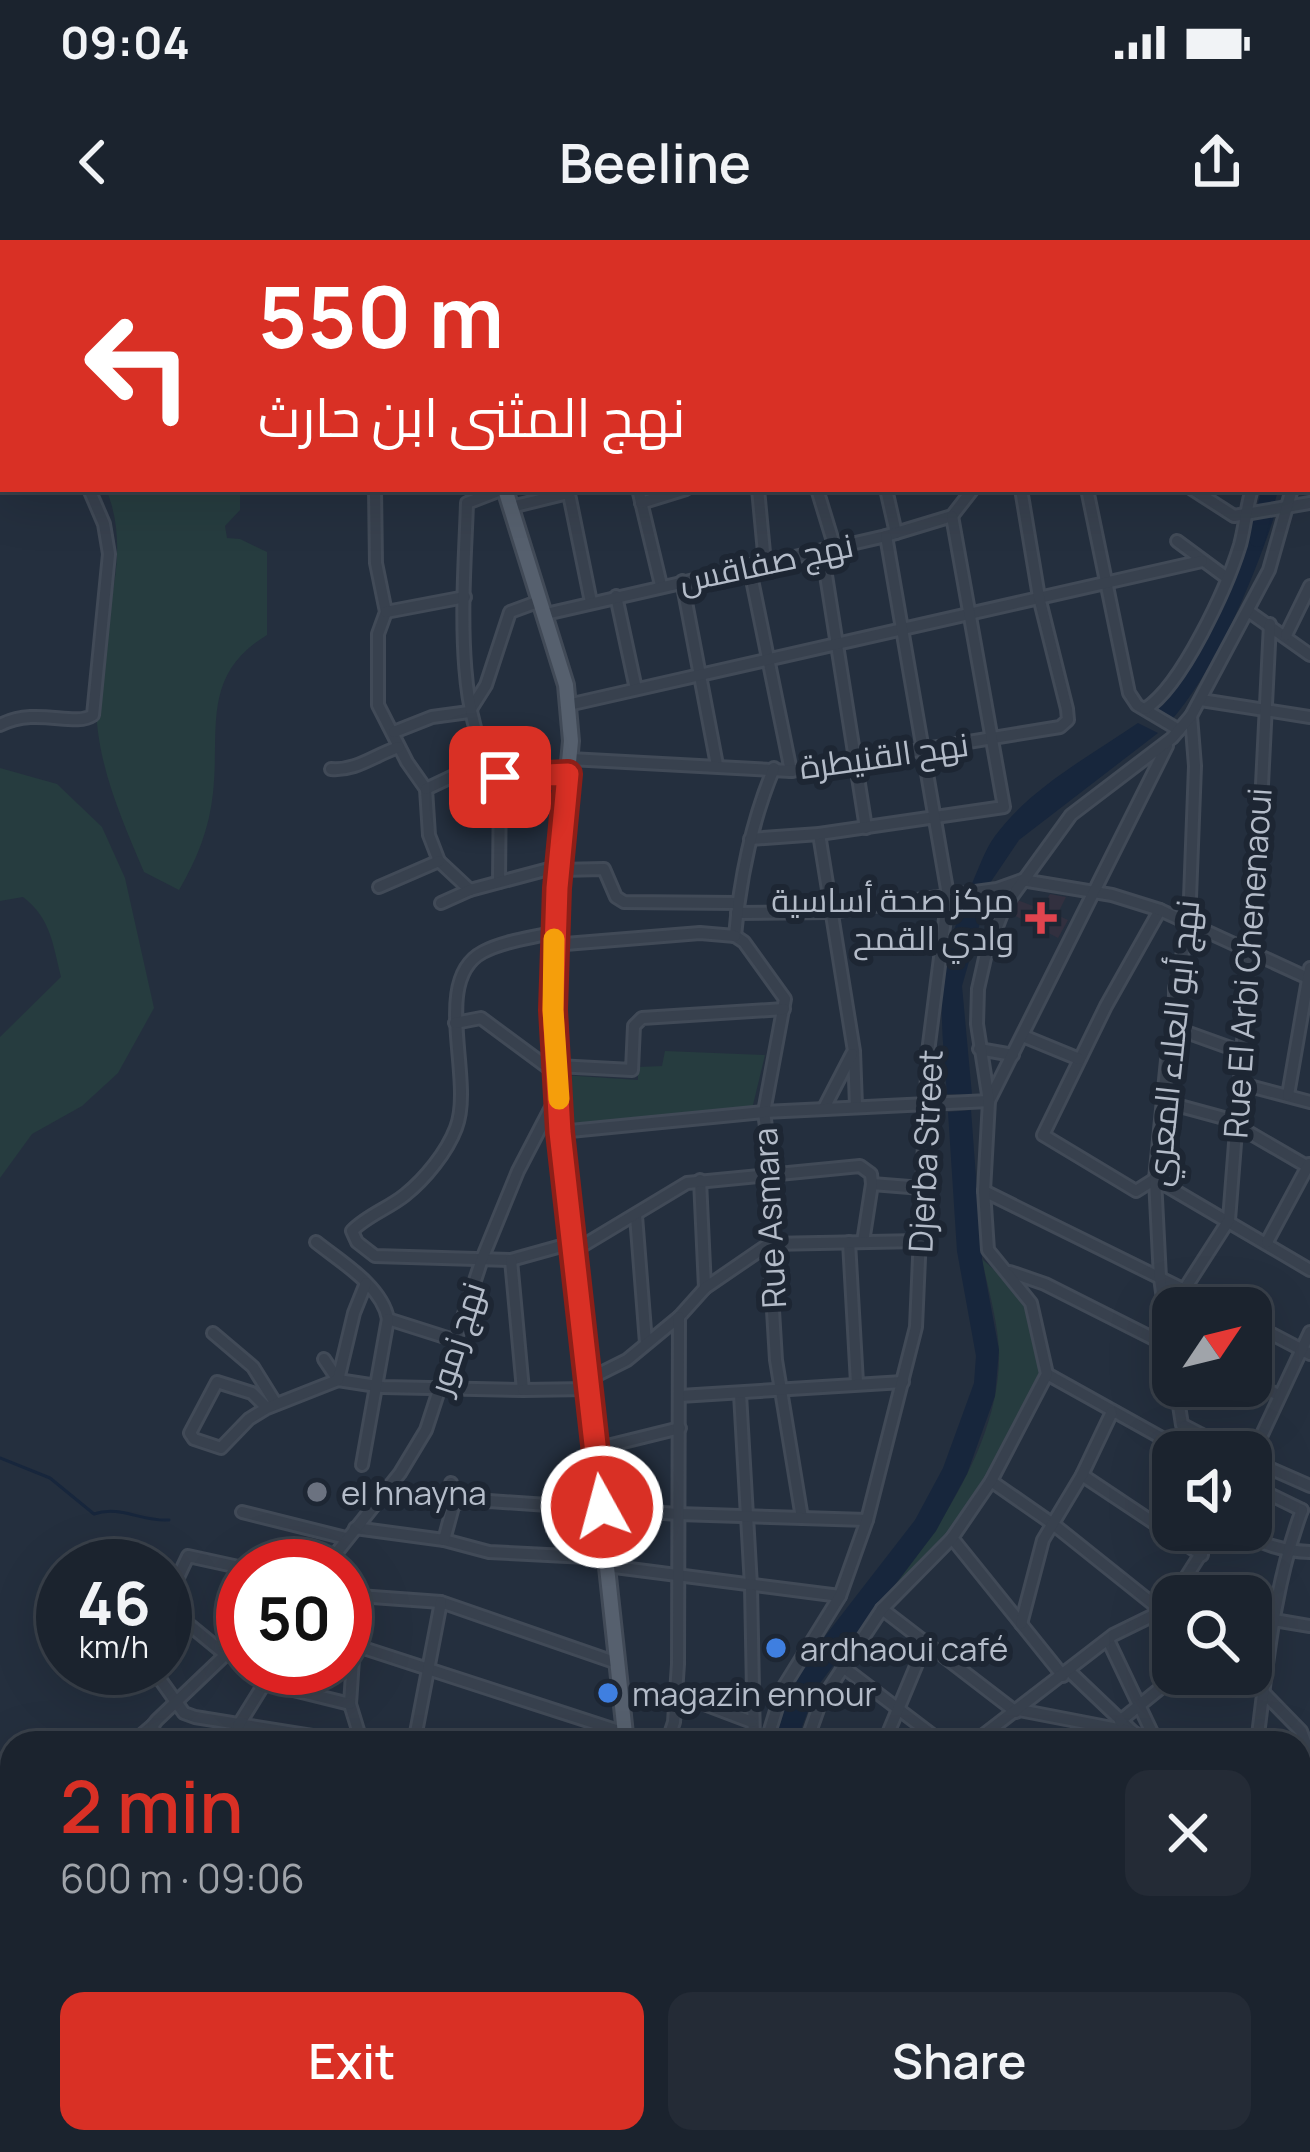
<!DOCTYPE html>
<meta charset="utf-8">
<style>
body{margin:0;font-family:Manrope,Cairo,sans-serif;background:#242b36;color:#f1f3f6;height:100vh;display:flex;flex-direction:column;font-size:45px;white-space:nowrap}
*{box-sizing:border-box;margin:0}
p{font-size:39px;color:#a0a4aa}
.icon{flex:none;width:66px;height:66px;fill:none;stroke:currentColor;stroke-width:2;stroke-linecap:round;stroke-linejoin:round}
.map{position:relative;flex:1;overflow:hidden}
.details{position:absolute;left:0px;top:1491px;width:1311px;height:423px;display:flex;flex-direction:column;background:#1b232e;border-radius:36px 36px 0 0;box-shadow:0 12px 48px #0002,0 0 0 3px #39404a}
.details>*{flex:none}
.banner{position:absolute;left:0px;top:0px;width:1311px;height:252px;box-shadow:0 12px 48px #0002,0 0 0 3px #39404a;background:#d93025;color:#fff;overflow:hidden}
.needle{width:78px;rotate:55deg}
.tools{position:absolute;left:1152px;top:1047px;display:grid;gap:24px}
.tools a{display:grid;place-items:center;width:120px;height:120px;border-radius:24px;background:#1b232e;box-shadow:0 12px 48px #0002,0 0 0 3px #39404a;font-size:60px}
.speed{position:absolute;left:36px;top:1299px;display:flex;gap:24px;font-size:60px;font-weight:700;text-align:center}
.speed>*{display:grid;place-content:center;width:156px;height:156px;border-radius:50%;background:#1b232e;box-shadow:0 12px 48px #0002,0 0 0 3px #39404a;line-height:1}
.speed small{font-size:30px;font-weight:400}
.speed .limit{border:18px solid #d22;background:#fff;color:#111}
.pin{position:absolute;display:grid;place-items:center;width:102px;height:102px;color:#fff;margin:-51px;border-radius:24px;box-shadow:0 6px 18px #0006}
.me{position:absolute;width:132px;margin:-66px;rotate:353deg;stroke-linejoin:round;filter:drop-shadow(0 0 9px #0008)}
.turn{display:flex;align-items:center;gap:42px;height:252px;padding:0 60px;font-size:54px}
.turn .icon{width:156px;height:156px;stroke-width:2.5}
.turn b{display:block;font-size:84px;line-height:102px}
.round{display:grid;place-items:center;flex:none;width:126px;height:126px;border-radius:24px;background:#242b36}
.summary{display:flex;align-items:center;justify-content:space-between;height:204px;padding:0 60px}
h1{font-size:72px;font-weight:600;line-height:90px;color:#d93025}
.button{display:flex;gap:24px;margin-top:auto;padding:24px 60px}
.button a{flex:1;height:138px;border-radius:24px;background:#d93025;color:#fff;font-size:48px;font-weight:600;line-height:138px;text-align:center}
.button a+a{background:#242b36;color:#f1f3f6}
.status{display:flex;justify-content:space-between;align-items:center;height:84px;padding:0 60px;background:#1b232e;direction:ltr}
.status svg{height:33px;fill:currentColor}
header{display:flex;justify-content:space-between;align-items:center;height:156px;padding:0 60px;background:#1b232e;font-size:54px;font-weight:600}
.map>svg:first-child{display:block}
.medical{fill:#32303f}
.green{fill:#263c3f}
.water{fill:#17263c}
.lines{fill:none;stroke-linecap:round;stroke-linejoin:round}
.stream{stroke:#17263c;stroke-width:3}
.river{stroke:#17263c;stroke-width:16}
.minor-casing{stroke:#414a57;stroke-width:16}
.major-casing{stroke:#414a57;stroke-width:20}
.minor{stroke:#38414e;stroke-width:10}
.major{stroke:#56606e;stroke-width:14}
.route-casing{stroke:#8d1f18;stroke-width:30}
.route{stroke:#d93025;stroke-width:21}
.slow{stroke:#f59e0b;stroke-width:21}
.health-dot{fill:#e0444e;stroke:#1d2633;stroke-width:4.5}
.worship-dot{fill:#6b7280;stroke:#1d2633;stroke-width:4.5}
.shop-dot{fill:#3f7fe0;stroke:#1d2633;stroke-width:4.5}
.labels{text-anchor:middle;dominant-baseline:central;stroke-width:12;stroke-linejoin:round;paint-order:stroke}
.street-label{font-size:33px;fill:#b4bcc9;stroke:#1d2633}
.poi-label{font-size:33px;fill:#b4bcc9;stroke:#1d2633;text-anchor:start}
</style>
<div class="status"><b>09:04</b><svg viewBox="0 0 49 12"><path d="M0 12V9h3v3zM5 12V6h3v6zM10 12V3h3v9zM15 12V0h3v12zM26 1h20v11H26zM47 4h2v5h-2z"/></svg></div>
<header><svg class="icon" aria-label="back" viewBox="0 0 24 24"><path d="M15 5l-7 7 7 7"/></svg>Beeline<svg class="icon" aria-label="share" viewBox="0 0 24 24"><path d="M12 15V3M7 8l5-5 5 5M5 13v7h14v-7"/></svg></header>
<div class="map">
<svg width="1310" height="1912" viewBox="0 0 1310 1912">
<rect width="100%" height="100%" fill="#242f3e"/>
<path class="medical" d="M 1050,654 L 1066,657 L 1057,675 L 1068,680 L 1058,698 L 1008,672 L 1015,659 L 1041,669 Z"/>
<g class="green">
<path d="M 106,249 L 240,249 L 240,270 L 225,286 L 227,298 L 240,299 L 267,312 L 267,395 C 201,435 220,488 213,553 C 209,590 197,619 179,650 L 144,632 C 121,578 96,522 96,462 C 96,389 136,321 106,249 Z"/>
<path d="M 0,528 L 57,544 L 102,587 L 125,638 L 154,768 L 118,833 L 82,866 L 32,894 L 0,938 L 0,797 L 61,737 C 53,706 51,678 23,657 L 0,661 Z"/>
<path d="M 665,811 L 765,815 L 752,869 L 566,885 L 562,835 L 638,840 L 638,827 L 662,826 Z"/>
<path d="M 982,1019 L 1017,1050 L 1026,1065 L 1041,1126 L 1037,1146 L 986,1238 L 947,1296 L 892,1349 C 942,1285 1001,1197 999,1112 C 998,1082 988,1049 982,1019 Z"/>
</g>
<g class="water">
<path d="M 1274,277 C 1253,341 1215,432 1169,483 L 1151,473 C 1190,441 1239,332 1251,282 Z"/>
<path d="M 1138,483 L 1158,493 L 1019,600 L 988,646 L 970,648 C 978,631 984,611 995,596 C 1031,547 1090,516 1138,483 Z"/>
<path d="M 967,662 L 986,662 L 962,746 L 972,855 L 947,854 C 942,788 932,722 967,662 Z"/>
<path d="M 971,870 L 982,1019 L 999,1110 L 995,1156 L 967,1234 L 936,1291 L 817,1447 L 796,1503 L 774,1503 L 794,1441 L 812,1413 L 915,1280 L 943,1228 L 974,1143 L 976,1116 L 957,1011 L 948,872 Z"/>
</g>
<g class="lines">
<path class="stream" d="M 0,1218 L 50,1238 L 94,1274 C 120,1265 142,1282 169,1280"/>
<path class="river" d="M 1257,299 L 1270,249"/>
<g class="minor-casing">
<g id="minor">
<path d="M 9,0 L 10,3"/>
<path d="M 315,0 L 315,3"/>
<path d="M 384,0 L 385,3"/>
<path d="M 709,0 L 710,3"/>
<path d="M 843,0 L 847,3"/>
<path d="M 999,0 L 1001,3"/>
<path d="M 1085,0 L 1089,3"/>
<path d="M 1181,0 L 1185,3"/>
<path d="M 517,3 L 520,2"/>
<path d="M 740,3 L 748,0"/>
<path d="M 872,3 L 875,0"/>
<path d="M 948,3 L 950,0"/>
<path d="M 1160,3 L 1162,0"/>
<path d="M 1269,3 L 1271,0"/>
<path d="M 1308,84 L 1310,78"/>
<path d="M 1308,175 L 1310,168"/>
<path d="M 375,249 L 376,323 L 386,372 L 378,394 L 378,465 L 407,522 L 426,549 L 429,595 L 439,621 L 470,650"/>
<path d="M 568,249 L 591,362"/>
<path d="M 638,249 L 661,345"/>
<path d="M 758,249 L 765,323"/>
<path d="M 817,249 L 835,308"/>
<path d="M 886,249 L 896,293"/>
<path d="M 1087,249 L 1129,453 L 1137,465 L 1179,490"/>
<path d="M 1192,249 L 1234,276 L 1310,263"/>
<path d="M 641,263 L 686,249"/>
<path d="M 511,267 L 568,253"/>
<path d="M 1177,301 L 1227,338"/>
<path d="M 822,310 L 866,588"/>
<path d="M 749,325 L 791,531"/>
<path d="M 682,341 L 717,525"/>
<path d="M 616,356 L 636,449"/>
<path d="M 1248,371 L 1310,415"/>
<path d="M 386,372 L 465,357"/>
<path d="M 546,374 L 886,296 L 952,276 L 973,249"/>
<path d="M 1286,395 L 1310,346"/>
<path d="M 1201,460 L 1310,477"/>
<path d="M 568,465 L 1202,321"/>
<path d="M 1145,469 C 1182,446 1227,347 1240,305 C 1245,287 1246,268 1252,249"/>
<path d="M 0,485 C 37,466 74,488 93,475 L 109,314 L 104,284 L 89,249"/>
<path d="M 394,492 L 432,477 L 469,472 L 486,445 L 510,372 L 540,361"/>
<path d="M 570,519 L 791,531 L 1060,487 L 1068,480 L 1067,469 L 1039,357 L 1021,249"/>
<path d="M 331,529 C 357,531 374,515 399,507"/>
<path d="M 500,537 L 568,534"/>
<path d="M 426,549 L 485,521"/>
<path d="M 819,594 L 854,811 L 856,866"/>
<path d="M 750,599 L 819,594 L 1004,567 L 952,276"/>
<path d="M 559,630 L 604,629 L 616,657 L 624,662 L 737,663"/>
<path d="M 499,642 L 500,537 C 450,483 465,335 467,263 L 503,249"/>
<path d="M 379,647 L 439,621"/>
<path d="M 441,663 L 470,650 L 560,626"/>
<path d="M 1160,670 L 1106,766 L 1043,895 L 1136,951 L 1155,939 L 1310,1030"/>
<path d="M 737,673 L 830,672 L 997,649 L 1022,640 L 1112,655 L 1160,670 L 1310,739"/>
<path d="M 555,692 C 531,698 504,701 483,712 C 430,740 475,840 456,888 C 447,912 425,939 405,955 C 389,968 366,976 352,991 L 357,1002 L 375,1016 L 511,1020 L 572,1003"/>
<path d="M 735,696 L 744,702 L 785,759 L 764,872 L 772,933 L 769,1004 L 776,1120 L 802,1278"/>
<path d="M 735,696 C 740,638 751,583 774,528"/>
<path d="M 553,705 L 700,693 L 735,696"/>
<path d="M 455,783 L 481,778 L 558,835"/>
<path d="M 1175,788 L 1239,811"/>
<path d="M 1023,796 L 1079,819"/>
<path d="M 979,809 L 1013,815"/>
<path d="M 557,826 L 632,830 L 634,786 L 642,778 L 784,769"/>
<path d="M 1238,843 L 1310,862"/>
<path d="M 1288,855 L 1310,728"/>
<path d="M 1165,862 L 1224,878 L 1310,928"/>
<path d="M 824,868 L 852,814"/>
<path d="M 560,892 L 764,872 L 989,861 L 1167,506"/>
<path d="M 700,940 L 705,1048"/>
<path d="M 872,944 L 922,948"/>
<path d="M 984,951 L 1221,1068"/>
<path d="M 636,976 L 646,1103"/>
<path d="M 316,1002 C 341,1022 382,1046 388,1079 L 454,1100"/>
<path d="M 849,1002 L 857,1143"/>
<path d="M 1267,1002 L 1309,924"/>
<path d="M 574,1011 L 687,943 L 860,926 L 871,934 L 872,944 L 863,1002"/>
<path d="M 1010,1032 L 1045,1044 L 1172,1108"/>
<path d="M 1184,1050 L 1229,980 L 1260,585 L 1270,384"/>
<path d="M 1251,1083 L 1310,1114"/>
<path d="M 213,1093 L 253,1127 L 276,1164"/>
<path d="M 324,1119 L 338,1140 L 383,1147 L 523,1150 L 511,1020"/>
<path d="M 1173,1130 L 1160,1038 L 1155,939 L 1167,820 L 1175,788 L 1175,749 L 1189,684 L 1195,526 L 1191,476"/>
<path d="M 1047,1134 L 1187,1212"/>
<path d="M 587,1140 L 627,1120 L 679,1077 L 705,1048 L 769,1004 L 920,1001"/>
<path d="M 1251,1143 L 1279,1155"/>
<path d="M 1176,1146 L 1182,1185 L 1198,1212"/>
<path d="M 523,1150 L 588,1149"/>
<path d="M 740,1154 L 751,1346 L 754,1503"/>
<path d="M 680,1156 L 903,1142"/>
<path d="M 267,1168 L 252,1153 L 217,1142 L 190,1193 L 194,1199 L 221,1208 L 249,1179 L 267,1168 L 338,1140 L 354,1073 L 366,1043"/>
<path d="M 1185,1186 L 1235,1212"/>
<path d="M 595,1209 L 680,1188"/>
<path d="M 1251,1218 L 1310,1092"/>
<path d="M 1251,1220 L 1310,1246"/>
<path d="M 362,1225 L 388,1079"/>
<path d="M 1082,1235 L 1202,1315"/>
<path d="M 991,1241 L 1053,1284 L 1173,1380"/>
<path d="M 1251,1245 L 1302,1270"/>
<path d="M 454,1263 L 489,1261 L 678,1274 L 867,1280"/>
<path d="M 242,1272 L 346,1298"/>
<path d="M 355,1288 L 444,1300 L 489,1312 L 606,1318"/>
<path d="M 1240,1290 C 1262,1305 1283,1311 1310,1312"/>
<path d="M 952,1298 L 1063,1436"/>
<path d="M 444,1300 L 454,1263 L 451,1243"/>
<path d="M 326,1326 L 400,1233 L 426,1190 L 482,1019 L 518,931 L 557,856"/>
<path d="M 607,1326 L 840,1356"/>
<path d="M 345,1355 L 441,1362 L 617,1423"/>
<path d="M 1174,1356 L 1216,1290"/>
<path d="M 165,1365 L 188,1316 L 243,1328"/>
<path d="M 165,1365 L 226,1415"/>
<path d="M 882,1369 L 1016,1472"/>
<path d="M 1274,1380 L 1310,1386"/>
<path d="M 1021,1384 L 1043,1300 L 1082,1235 L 1112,1172"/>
<path d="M 1108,1400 L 1157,1503"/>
<path d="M 345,1402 L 625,1493"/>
<path d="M 354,1404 L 350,1464 L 362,1503"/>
<path d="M 843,1427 L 943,1503"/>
<path d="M 152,1428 L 184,1473 L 195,1477 L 356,1503"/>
<path d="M 1069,1431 L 1133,1492 L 1150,1503"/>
<path d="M 265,1443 L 350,1464"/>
<path d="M 1263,1452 L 1301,1491 L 1310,1515"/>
<path d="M 678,1454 L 752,1482"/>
<path d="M 1019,1470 L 1133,1492"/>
<path d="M 1120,1481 L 1178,1434"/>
<path d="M 238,1486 L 274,1428"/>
<path d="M 132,1503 L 153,1485"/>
<path d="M 155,1503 L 153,1485 L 157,1480 L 243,1398"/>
<path d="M 414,1503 L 441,1362"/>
<path d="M 667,1503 L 674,1482 L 678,1424 L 679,1077"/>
<path d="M 766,1503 L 783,1448 L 840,1356 L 867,1280 L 916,1087 L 928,812 L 948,655 L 886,296"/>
<path d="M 806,1503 L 821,1461 L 882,1369 L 952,1298 L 991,1241 L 1047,1134 L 1031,1063 L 988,1010 L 984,951 L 989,861 L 977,784 L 978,749 L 985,718 L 1005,666 L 1071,575 L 1172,498 L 1191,476 L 1269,330 L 1292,249"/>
<path d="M 884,1503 L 926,1402"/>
<path d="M 973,1503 L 1113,1395 L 1160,1372 L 1173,1357"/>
<path d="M 1257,1503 C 1267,1424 1274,1345 1302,1270"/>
<path d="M 0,1698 L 12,1679"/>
<path d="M 1299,1707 L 1310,1736"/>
<path d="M 0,1732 L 12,1738"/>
<path d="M 1299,1782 L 1310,1812"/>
<path d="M 0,1832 L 12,1839"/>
<path d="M 1299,1878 L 1310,1860"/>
<path d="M 218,1902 L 220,1912"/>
<path d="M 332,1902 L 336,1912"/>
<path d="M 469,1902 L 471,1912"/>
<path d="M 547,1902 L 549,1912"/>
<path d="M 602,1902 L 604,1912"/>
<path d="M 840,1902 L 862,1912"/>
<path d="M 967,1902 L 969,1912"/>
<path d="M 1132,1902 L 1136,1912"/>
<path d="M 6,1912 L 12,1900"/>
<path d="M 110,1912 L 112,1902"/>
<path d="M 486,1912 L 500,1902"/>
<path d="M 773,1912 L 776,1902"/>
<path d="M 1031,1912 L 1036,1902"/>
<path d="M 1275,1912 L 1282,1902"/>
</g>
</g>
<g class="major-casing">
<g id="major">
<path d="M 446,0 L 447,3"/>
<path d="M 505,249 L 566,445 L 571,501 L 557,648 L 553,770 L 560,892 L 626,1503"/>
<path d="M 662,1902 L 664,1912"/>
</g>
</g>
<use href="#minor" class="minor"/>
<use href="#major" class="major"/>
</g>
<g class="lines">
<g class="route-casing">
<path id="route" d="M 500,537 L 568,534 L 557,648 L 553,770 L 560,892 L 602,1267"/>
</g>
<use href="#route" class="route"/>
<path class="slow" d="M 554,699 L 553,770 L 559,859"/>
</g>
<path class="health-dot" d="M1035 660h12v12h12v12h-12v12h-12v-12h-12v-12h12z"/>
<circle class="worship-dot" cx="317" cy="1252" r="12"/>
<g class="shop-dot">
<circle cx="776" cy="1408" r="12"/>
<circle cx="608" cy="1453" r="12"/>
</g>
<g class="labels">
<g class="street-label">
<text transform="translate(766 322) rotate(-12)">نهج صفاقس</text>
<text transform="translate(884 515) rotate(-8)">نهح القنيطرة</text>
<text transform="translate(1247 723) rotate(-86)">Rue El Arbi Chenenaoui</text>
<text transform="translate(1172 803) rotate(-84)">نهج أبو العلاء المعري</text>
<text transform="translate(925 911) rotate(-87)">Djerba Street</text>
<text transform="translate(769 978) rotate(-93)">Rue Asmara</text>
<text transform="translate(456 1098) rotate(-72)">نهج زمور</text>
</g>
<g class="poi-label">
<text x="1014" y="659" text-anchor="end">مركز صحة أساسية<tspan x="1014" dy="38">وادي القمح</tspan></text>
<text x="341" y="1252">el hnayna</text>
<text x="800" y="1408">ardhaoui café</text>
<text x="632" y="1453">magazin ennour</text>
</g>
</g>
</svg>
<div class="tools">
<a><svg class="needle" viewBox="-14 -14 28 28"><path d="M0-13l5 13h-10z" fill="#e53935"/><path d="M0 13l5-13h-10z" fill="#a0a4aa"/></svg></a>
<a><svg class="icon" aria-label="sound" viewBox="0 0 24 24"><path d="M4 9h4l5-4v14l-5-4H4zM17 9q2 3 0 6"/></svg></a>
<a><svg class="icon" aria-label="search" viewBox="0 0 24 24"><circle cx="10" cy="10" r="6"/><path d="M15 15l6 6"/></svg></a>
</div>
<div class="speed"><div>46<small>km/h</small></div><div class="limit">50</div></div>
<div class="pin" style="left:500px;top:537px;background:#d93025"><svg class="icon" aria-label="arrive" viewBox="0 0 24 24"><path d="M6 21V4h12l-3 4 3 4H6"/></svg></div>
<svg class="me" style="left:602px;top:1267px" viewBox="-20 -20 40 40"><circle r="17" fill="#d93025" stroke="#fff" stroke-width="3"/><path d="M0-11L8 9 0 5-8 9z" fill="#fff"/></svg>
<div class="banner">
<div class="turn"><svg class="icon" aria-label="left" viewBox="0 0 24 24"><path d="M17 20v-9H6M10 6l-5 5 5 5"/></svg><div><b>550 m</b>نهج المثنى ابن حارث</div></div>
</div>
<section class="details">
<div class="summary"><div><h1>2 min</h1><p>600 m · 09:06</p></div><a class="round"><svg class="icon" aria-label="close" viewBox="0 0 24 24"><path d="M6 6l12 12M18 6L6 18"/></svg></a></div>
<div class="button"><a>Exit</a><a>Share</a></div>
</section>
</div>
